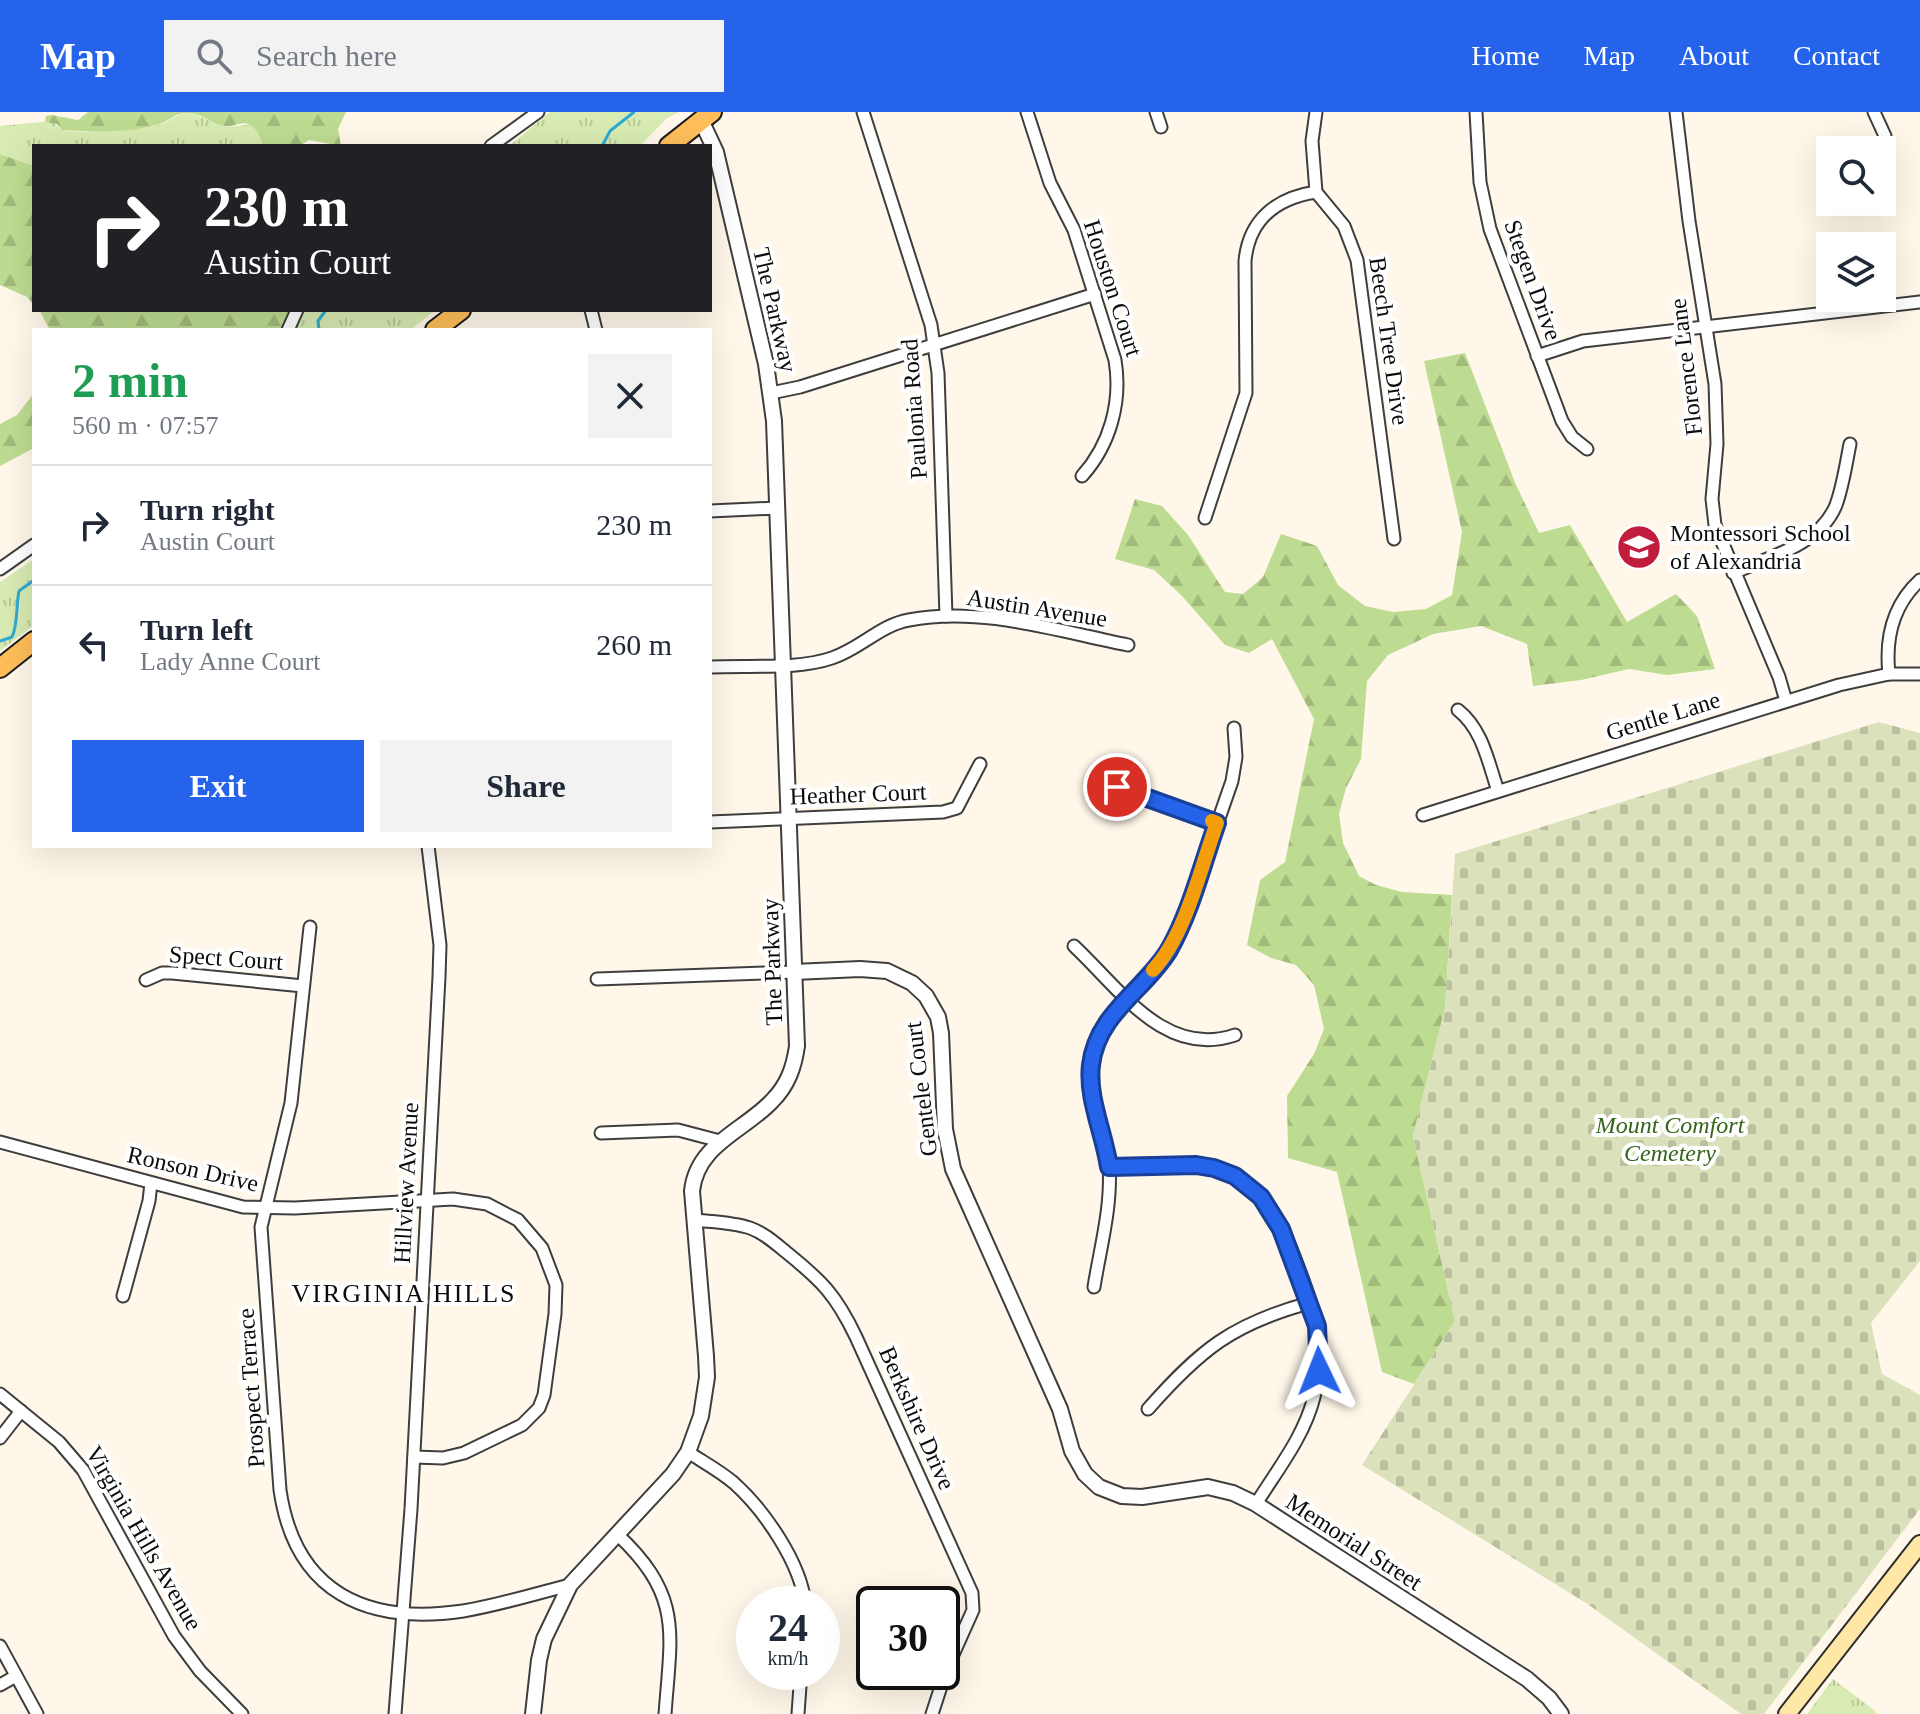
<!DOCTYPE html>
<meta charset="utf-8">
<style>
body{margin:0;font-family:"Times New Roman",serif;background:#f2f2f3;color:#1f2937;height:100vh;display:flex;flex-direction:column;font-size:30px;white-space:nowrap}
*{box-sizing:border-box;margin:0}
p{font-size:26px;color:#747a83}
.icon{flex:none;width:44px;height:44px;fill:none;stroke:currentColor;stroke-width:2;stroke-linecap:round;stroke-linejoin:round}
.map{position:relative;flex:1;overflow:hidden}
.sheet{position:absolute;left:32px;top:216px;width:680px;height:520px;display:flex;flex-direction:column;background:#fff;border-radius:0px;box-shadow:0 8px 32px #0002}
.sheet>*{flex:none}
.guide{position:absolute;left:32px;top:32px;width:680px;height:168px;border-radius:0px;box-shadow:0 8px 32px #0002;background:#202124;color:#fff;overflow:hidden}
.tools{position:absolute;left:1816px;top:24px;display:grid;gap:16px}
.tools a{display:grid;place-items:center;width:80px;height:80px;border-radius:0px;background:#fff;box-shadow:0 8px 32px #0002;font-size:40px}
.speed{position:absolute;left:736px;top:1474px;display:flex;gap:16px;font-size:40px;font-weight:700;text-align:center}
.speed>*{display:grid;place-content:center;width:104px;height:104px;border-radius:50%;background:#fff;box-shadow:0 8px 32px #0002;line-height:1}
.speed small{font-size:20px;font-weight:400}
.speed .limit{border:4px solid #111;border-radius:12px;background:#fff;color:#111}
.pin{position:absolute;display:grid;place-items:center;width:68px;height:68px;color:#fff;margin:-34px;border:4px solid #fff;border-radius:50%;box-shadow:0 2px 8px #0007}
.me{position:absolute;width:88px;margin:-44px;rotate:358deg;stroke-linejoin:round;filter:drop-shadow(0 0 6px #0008)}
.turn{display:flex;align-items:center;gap:28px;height:168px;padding:0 40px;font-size:36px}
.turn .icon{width:104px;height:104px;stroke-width:2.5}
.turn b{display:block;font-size:56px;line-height:68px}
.round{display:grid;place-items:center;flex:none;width:84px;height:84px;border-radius:0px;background:#f2f2f3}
.head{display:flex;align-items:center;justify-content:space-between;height:136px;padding:0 40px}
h1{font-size:48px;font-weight:700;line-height:60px;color:#1e9e55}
.primary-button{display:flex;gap:16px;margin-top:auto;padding:16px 40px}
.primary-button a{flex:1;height:92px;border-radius:0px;background:#2563eb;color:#fff;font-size:32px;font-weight:700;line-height:92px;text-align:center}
.primary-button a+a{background:#f2f2f3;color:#1f2937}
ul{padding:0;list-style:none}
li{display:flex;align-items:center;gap:24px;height:120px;padding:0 40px;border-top:2px solid #e0e1e3}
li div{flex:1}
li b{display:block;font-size:30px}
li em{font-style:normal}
header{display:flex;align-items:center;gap:48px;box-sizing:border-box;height:112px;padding:0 40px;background:#2563eb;color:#fff}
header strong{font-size:38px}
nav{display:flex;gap:44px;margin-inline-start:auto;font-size:28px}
.search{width:560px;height:72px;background:#f2f2f3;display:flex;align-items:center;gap:20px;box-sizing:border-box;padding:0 28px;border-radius:0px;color:#747a83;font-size:30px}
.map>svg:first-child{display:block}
.grass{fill:url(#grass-tufts)}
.forest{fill:url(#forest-firs)}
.cemetery{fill:url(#cemetery-stones)}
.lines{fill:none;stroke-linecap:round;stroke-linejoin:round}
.stream{stroke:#2faad3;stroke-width:3}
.minor-casing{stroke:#3e3e3e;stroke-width:15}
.tertiary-casing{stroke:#3e3e3e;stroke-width:18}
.secondary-casing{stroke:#2d2d2d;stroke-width:20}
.primary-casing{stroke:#1c1c1c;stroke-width:22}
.minor{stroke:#fff;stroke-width:11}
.tertiary{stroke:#fff;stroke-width:14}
.secondary{stroke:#ffe7a5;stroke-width:16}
.primary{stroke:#ffbe5a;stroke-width:18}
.route-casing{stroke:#184099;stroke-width:20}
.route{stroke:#2563eb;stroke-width:14}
.slow{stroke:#f59e0b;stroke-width:14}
.labels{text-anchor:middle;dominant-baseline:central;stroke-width:8;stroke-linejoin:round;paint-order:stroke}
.street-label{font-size:24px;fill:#0b0b0b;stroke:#fff}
.poi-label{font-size:24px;fill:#0b0b0b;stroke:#fff;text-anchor:start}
.park-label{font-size:24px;font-style:italic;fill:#346519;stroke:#fff}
.neighbourhood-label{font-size:26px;letter-spacing:2px;fill:#0b0b0b;stroke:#fff}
</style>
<header>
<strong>Map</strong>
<div class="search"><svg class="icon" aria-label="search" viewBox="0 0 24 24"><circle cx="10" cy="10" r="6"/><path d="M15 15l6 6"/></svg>Search here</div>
<nav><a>Home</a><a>Map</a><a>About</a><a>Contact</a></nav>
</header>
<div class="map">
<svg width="1920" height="1602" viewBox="0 0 1920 1602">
<defs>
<pattern id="grass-tufts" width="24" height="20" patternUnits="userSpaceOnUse" patternTransform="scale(2)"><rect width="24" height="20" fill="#d8ebb2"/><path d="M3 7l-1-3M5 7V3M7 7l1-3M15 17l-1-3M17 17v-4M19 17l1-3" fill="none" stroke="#b8c898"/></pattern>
<pattern id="forest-firs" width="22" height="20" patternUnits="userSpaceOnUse" patternTransform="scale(2)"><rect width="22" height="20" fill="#bedc91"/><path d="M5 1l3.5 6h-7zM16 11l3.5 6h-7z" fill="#a2bb7c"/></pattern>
<pattern id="cemetery-stones" width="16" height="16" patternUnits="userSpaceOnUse" patternTransform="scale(2)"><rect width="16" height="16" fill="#dae1bb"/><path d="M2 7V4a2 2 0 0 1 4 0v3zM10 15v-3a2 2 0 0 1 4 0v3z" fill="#bac09f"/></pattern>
</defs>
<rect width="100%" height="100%" fill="#fff8ea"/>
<g class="grass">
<path d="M 550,0 L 679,0 L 666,7 L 640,34 L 509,34 Z"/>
<path d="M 186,1 C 201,3 210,10 223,14 C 242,18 256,0 262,34 L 34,34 L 34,54 L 0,42 L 0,14 L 51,9 C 55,11 57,14 61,17 C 71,23 144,17 158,13 C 169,10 175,3 186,1 Z"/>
<path d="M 306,198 L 436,198 L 410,218 L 294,218 Z"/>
<path d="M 34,447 L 34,513 L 0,539 L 0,470 Z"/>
<path d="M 1833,1567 L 1874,1598 L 1877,1602 L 1807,1602 Z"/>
</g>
<g class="forest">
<path d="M 88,0 L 346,0 L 338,17 L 341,34 L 309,28 L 300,34 L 262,34 C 261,27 258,17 250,13 C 242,8 234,15 226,14 C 212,13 202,0 184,1 C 174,2 167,11 156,13 C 127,21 92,20 62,18 L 57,12 L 45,10 L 46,4 L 52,3 L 78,8 Z"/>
<path d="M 0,42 L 34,54 L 34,193 L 27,185 L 0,173 Z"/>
<path d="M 39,198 L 292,198 L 281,218 L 50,218 Z"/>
<path d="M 1465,241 L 1516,373 L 1539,421 L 1570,413 L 1627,510 L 1676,482 L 1697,504 L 1715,557 L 1667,563 L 1629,557 L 1581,568 L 1533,574 L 1527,532 L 1481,514 L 1433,522 L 1388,543 L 1367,569 L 1361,647 L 1346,676 L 1339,702 L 1343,731 L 1359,764 L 1376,773 L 1402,780 L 1452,783 L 1445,896 L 1413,1024 L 1455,1209 L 1414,1272 L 1382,1260 L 1337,1060 L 1288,1046 L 1287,984 L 1314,942 L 1324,917 L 1314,873 L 1296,853 L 1271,846 L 1247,833 L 1260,768 L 1285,750 L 1314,607 L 1272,527 L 1249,541 L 1225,533 L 1182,484 L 1154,458 L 1115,447 L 1135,387 L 1162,394 L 1188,423 L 1225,480 L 1243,482 L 1263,465 L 1281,422 L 1317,434 L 1338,473 L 1365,494 L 1393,500 L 1426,497 L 1452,483 L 1462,420 L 1424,249 Z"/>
<path d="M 34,281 L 34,336 L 0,354 L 0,312 L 17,303 Z"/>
</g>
<path class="cemetery" d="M 1879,610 L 1920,621 L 1920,1149 L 1871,1211 L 1882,1262 L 1920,1283 L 1920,1397 L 1764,1602 L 1741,1602 L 1586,1491 L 1362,1353 L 1455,1209 L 1413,1024 L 1445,896 L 1455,742 Z"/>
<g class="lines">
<g class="stream">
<path d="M 602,34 L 610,19 L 634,0"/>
<path d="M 319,218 L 318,209 L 326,198"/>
<path d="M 0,529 L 12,525 C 18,513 16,493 19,479 L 34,468"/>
</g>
<g class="minor-casing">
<g id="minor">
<path d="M 863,0 L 931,213 L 938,261 L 946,504"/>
<path d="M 1027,0 L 1050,71 L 1074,118 L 1115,248 C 1122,290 1110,333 1082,364"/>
<path d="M 1156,0 L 1161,15"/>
<path d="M 1316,0 L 1312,29 L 1316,80 L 1344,114 L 1357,148 L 1394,427"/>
<path d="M 1476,0 L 1480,70 L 1490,117 L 1562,309 L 1572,325 L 1587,337"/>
<path d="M 1676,0 L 1689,109 L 1715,272 L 1717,332 L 1712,387 L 1715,413 L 1779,565 L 1786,589"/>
<path d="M 1874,0 L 1885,24 L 1887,51"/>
<path d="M 491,34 L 538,0"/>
<path d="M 591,198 L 596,218"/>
<path d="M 288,218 L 297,198"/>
<path d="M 1537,244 L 1583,229 L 1920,190"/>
<path d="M 771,281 L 800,275 L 1095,182"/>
<path d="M 710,399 L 777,396"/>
<path d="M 1205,406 L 1246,281 L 1245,149 C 1249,107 1277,86 1316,80"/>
<path d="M 0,457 L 34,433"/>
<path d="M 1733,461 C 1769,445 1820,433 1836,393 C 1843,374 1846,352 1850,332"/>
<path d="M 710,555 C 747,553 797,558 832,546 C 860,537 880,513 909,508 C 981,494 1057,519 1128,533"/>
<path d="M 1889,562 C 1885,526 1893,493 1920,468"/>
<path d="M 1458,598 C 1483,618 1488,650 1498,679"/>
<path d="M 1117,675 L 1217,711"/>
<path d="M 1423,703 L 1839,573 L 1889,562 L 1920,562"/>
<path d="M 710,710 L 943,700 L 957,696 L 980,652"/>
<path d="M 310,815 L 291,991 L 261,1115 L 280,1378 C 295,1481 367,1513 463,1499 C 499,1493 534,1482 570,1473"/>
<path d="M 1074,834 C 1119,876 1165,947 1235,923"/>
<path d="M 597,867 L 794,860"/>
<path d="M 146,868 L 162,861 L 172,861 L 303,874"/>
<path d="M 601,1021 L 678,1018 L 720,1029"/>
<path d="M 0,1030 L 243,1095 L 295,1096 L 453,1087 L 487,1092 L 518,1108 L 542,1136 L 556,1173 L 555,1202 L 544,1283 L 539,1296 L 522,1313 L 464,1341 L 443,1346 L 414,1345"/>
<path d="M 1109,1055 C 1145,1054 1191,1046 1225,1060 C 1242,1066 1258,1078 1268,1093 C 1287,1119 1314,1193 1319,1224 C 1321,1244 1319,1266 1314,1285 C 1304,1325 1277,1358 1256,1392"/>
<path d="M 694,1108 C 713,1110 732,1110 750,1116 C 764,1121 775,1131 786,1140 C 822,1169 836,1183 856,1225 L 972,1481 L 973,1498 L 947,1556 L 932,1602"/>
<path d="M 1094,1175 C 1100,1137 1112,1094 1109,1055 C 1107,1016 1083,981 1093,942 C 1104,898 1145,876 1167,840 C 1180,819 1187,795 1195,773 C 1208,738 1220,704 1232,669 L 1236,645 L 1234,616"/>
<path d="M 123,1184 L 149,1089 L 151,1071"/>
<path d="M 0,1282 L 59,1330 L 83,1358 L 174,1524 L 200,1559 L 242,1602"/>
<path d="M 1148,1297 C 1200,1238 1232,1212 1309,1191"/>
<path d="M 0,1326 L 21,1299"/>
<path d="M 688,1340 C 703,1350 720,1359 734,1371 C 764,1398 801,1451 805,1492"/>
<path d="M 617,1422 C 683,1484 671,1520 665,1602"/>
<path d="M 0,1534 L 37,1602"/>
<path d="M 0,1573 L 16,1564"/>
<path d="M 395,1602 L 411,1397 L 439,865 L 440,833 L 428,734"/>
<path d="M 798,1602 L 801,1560"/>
</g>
</g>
<g class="tertiary-casing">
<g id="tertiary">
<path d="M 794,860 L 860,857 L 887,859 L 912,871 L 926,884 L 938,905 L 941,921 L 945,1017 L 953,1057 L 1060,1297 L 1072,1339 L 1085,1362 L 1099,1375 L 1122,1384 L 1142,1385 L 1208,1375 L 1233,1381 L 1256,1392 L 1527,1567 L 1549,1586 L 1561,1602"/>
<path d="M 533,1602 L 539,1548 L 544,1527 L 570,1473 L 673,1362 L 688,1340 L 701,1304 L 707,1265 L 706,1244 L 692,1079 C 697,1032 744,1019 772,989 C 788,973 794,955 797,934 L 774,309 L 766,252 L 716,40 L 701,8"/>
</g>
</g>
<g class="secondary-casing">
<path id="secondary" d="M 1787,1602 L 1920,1432"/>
</g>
<g class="primary-casing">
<g id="primary">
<path d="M 669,34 L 712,0"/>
<path d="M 435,218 L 461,198"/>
<path d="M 0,556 L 34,529"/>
</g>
</g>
<use href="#minor" class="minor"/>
<use href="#tertiary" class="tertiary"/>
<use href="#secondary" class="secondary"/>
<use href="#primary" class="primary"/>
</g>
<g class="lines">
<g class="route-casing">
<path id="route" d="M 1117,675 L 1217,711 C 1202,753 1191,799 1169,838 C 1145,878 1097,901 1091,953 C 1087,986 1104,1021 1109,1055 L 1196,1053 L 1214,1056 L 1235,1064 L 1261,1085 L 1281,1117 L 1317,1214 L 1319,1259"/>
</g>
<use href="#route" class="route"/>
<path class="slow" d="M 1153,858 C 1186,823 1200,757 1217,711 L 1212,709"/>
</g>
<defs>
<g id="school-disc" transform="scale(2.3)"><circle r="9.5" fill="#c11e3e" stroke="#fff"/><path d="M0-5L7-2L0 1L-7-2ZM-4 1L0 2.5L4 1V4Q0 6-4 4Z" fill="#fff"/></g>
</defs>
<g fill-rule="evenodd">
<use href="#school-disc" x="1639" y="435"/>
</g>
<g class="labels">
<g class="street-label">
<text transform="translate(1533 168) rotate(70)">Stegen Drive</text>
<text transform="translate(1113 176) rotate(72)">Houston Court</text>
<text transform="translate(775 198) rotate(77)">The Parkway</text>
<text transform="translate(1389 229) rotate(82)">Beech Tree Drive</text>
<text transform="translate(1686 255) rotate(-97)">Florence Lane</text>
<text transform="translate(914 297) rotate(-94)">Paulonia Road</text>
<text transform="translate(1037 496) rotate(9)">Austin Avenue</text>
<text transform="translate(1663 604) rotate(-17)">Gentle Lane</text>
<text transform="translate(858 682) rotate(-2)">Heather Court</text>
<text transform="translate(226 846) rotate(4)">Spect Court</text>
<text transform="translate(772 850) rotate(-92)">The Parkway</text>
<text transform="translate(921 977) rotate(-97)">Gentele Court</text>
<text transform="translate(193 1057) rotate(13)">Ronson Drive</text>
<text transform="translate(406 1071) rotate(-87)">Hillview Avenue</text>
<text transform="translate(251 1276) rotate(-94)">Prospect Terrace</text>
<text transform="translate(917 1306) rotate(66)">Berkshire Drive</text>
<text transform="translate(144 1426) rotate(60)">Virginia Hills Avenue</text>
<text transform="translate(1354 1430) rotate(33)">Memorial Street</text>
</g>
<g class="poi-label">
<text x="1670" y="421">Montessori School<tspan x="1670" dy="28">of Alexandria</tspan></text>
</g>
<g class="park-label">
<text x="1670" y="1013">Mount Comfort<tspan x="1670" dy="28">Cemetery</tspan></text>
</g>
<g class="neighbourhood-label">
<text x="404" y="1181">VIRGINIA HILLS</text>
</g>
</g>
</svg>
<div class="tools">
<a><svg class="icon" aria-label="search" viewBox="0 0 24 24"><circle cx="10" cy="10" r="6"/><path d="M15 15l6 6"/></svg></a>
<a><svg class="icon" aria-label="layers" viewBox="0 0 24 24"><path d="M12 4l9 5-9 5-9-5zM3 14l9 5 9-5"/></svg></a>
</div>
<div class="speed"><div>24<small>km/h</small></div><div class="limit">30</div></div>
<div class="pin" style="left:1117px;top:675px;background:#d93025"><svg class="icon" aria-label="arrive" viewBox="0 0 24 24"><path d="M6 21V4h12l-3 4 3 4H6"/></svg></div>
<svg class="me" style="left:1319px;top:1259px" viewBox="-20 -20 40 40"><path d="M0-17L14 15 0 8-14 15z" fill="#2563eb" stroke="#fff" stroke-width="4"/></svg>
<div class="guide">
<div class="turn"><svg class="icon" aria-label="right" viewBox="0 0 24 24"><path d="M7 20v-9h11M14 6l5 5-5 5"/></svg><div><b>230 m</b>Austin Court</div></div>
</div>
<section class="sheet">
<div class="head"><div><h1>2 min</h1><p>560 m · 07:57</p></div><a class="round"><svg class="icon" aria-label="close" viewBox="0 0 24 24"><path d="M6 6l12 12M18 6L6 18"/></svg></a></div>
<ul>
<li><svg class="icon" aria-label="right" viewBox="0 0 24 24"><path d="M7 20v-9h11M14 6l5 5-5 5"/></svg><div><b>Turn right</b><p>Austin Court</p></div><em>230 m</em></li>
<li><svg class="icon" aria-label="left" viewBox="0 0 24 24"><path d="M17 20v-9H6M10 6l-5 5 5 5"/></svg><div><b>Turn left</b><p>Lady Anne Court</p></div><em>260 m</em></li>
</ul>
<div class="primary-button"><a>Exit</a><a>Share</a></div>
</section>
</div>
